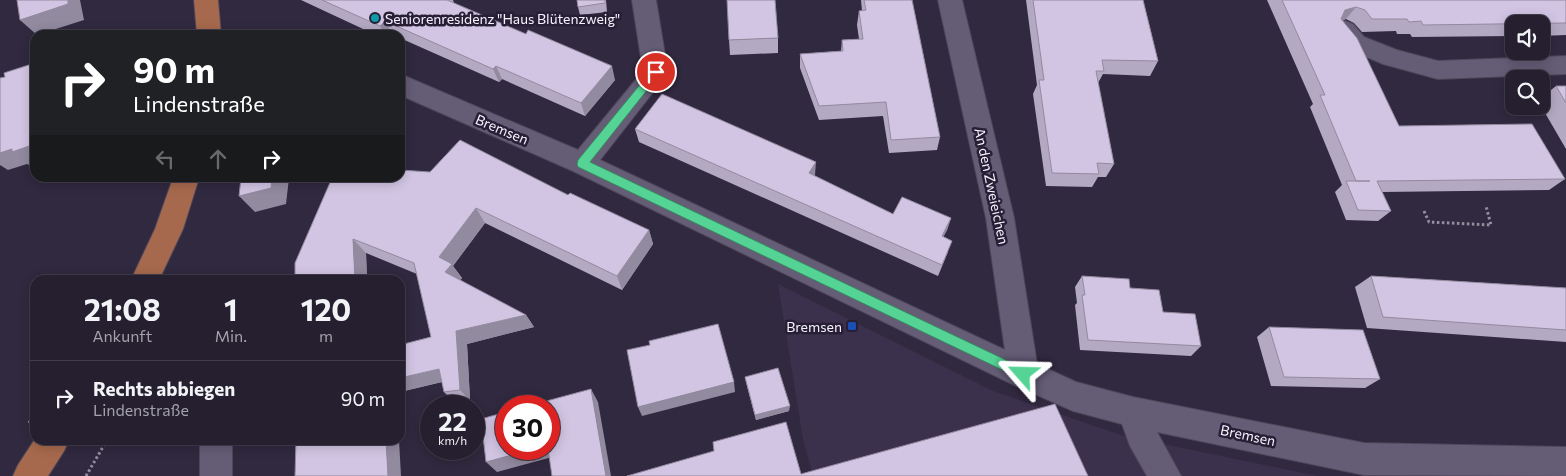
<!DOCTYPE html>
<html lang="de">
<meta charset="utf-8">
<style>
body{margin:0;font-family:Commissioner,sans-serif;background:#2d2737;color:#f1f3f6;height:100vh;display:flex;flex-direction:column;font-size:19px;white-space:nowrap}
*{box-sizing:border-box;margin:0}
p{font-size:16px;color:#a3a2aa}
.icon{flex:none;width:28px;height:28px;fill:none;stroke:currentColor;stroke-width:2;stroke-linecap:round;stroke-linejoin:round}
.map{position:relative;flex:1;overflow:hidden}
.sheet{position:absolute;left:30px;top:275px;width:375px;height:170px;display:flex;flex-direction:column;background:#251f2f;border-radius:15px;box-shadow:0 2px 12px #0003,0 0 0 1px #423d4b}
.sheet>*{flex:none}
.banner{position:absolute;left:30px;top:30px;width:375px;height:152px;border-radius:15px;box-shadow:0 2px 12px #0003,0 0 0 1px #423d4b;background:#202124;color:#fff;overflow:hidden}
.tools{position:absolute;left:1505px;top:15px;display:grid;gap:10px}
.tools a{display:grid;place-items:center;width:45px;height:45px;border-radius:10px;background:#251f2f;box-shadow:0 2px 12px #0003,0 0 0 1px #423d4b;font-size:25px}
.speed{position:absolute;left:420px;top:395px;display:flex;gap:10px;font-size:25px;font-weight:700;text-align:center}
.speed>*{display:grid;place-content:center;width:65px;height:65px;border-radius:50%;background:#251f2f;box-shadow:0 2px 12px #0003,0 0 0 1px #423d4b;line-height:1}
.speed small{font-size:12px;font-weight:400}
.speed .limit{border:8px solid #d22;background:#fff;color:#111}
.pin{position:absolute;display:grid;place-items:center;width:42px;height:42px;color:#fff;margin:-21px;border:2px solid #fff;border-radius:50%;box-shadow:0 1px 5px #0007}
.me{position:absolute;width:55px;margin:-28px;rotate:295deg;stroke-linejoin:round;filter:drop-shadow(0 0 4px #0008)}
.turn{display:flex;align-items:center;gap:18px;height:105px;padding:0 20px;font-size:22px}
.turn .icon{width:65px;height:65px;stroke-width:2.5}
.turn b{display:block;font-size:35px;line-height:42px}
.lanes{display:flex;align-items:center;height:48px;padding:0 20px;background:#0003;justify-content:center;gap:25px;direction:ltr}
.lanes .off{opacity:.35}
.eta{display:flex;justify-content:space-evenly;align-items:center;height:85px;text-align:center}
.eta b{font-size:30px;font-weight:700;line-height:35px}
ul{padding:0;list-style:none}
li{display:flex;align-items:center;gap:15px;height:75px;padding:0 20px;border-top:1px solid #423d4b}
li div{flex:1}
li b{display:block;font-size:19px}
li em{font-style:normal}
.map>svg:first-child{display:block}
.built{fill:#3c314d}
.lines{fill:none;stroke-linecap:round;stroke-linejoin:round}
.minor-casing{stroke:#4e475a;stroke-width:2}
.major-casing{stroke:#4e475a;stroke-width:2}
.path{stroke:#938d9e;stroke-width:3;stroke-dasharray:2.5 2.5;stroke-linecap:butt}
.minor{fill:#655c76;fill-rule:evenodd}
.major{fill:#a6694d;fill-rule:evenodd}
.wall{fill:#b4a9c3}
.shaded-wall{fill:#928a9f}
.building{fill:#d1c5e3;stroke:#928a9f}
.route{fill:#54d395;stroke:#378961}
.culture-dot{fill:#0f9aa8;stroke:#271f35;stroke-width:2}
.transit-dot{fill:#1a4fb4;stroke:#271f35;stroke-width:2}
.labels{text-anchor:middle;dominant-baseline:central;stroke-width:5;stroke-linejoin:round;paint-order:stroke}
.poi-label{font-size:14px;fill:#f6f2fe;stroke:#271f35;text-anchor:start}
.street-label{font-size:14px;fill:#f6f2fe;stroke:#271f35}
</style>
<div class="map">
<svg width="1566" height="476" viewBox="0 0 1566 476">
<rect width="100%" height="100%" fill="#31293f"/>
<path class="built" d="M 778,284 L 993,391 L 1124,436 L 1318,476 L 813,476 L 803,439 Z"/>
<g class="lines">
<g class="minor-casing">
<g id="minor">
<path d="M 632,0 L 656,0 L 668,73 L 600,160 L 1005,350 L 986,218 L 938,0 L 962,0 L 1014,218 L 1037,364 L 1076,382 L 1133,397 L 1364,443 L 1566,447 L 1566,476 L 1364,475 L 1157,432 L 1181,476 L 1147,476 L 1130,446 L 1122,424 L 1073,411 L 1012,384 L 573,171 L 400,95 L 400,74 L 578,150 L 643,71 Z"/>
<path d="M 1345,21 L 1353,24 L 1364,37 L 1397,50 L 1438,61 L 1566,56 L 1566,74 L 1438,79 L 1383,64 L 1348,49 L 1333,30 L 1337,24 Z"/>
<rect x="200" y="440" width="32" height="36"/>
</g>
</g>
<g class="major-casing">
<g id="major">
<path d="M 194,0 L 218,0 L 221,35 L 197,35 Z"/>
<path d="M 173,178 L 199,178 L 183,229 L 159,280 L 131,280 L 155,229 Z"/>
<path d="M 35,439 L 69,440 L 64,451 L 48,476 L 13,476 L 18,465 Z"/>
</g>
</g>
<g class="path">
<path d="M 1424,211 L 1429,222 L 1491,225 L 1486,206"/>
<path d="M 29,423 L 35,413"/>
<path d="M 86,476 L 107,440"/>
</g>
<use href="#minor" class="minor"/>
<use href="#major" class="major"/>
</g>
<g class="wall">
<path d="M 301,0 L 453,0 L 454,3 L 615,80 L 585,116 L 502,79 L 499,82 L 400,38 L 400,35 L 376,35 Z"/>
<path d="M 577,0 L 606,0 L 607,12 L 580,15 L 578,7 Z"/>
<path d="M 861,0 L 912,0 L 940,137 L 937,150 L 889,153 L 883,116 L 819,120 L 800,68 L 800,54 L 841,51 L 842,40 L 859,39 L 857,25 L 859,11 L 862,11 Z"/>
<path d="M 1026,0 L 1143,0 L 1158,61 L 1150,76 L 1103,74 L 1098,83 L 1114,164 L 1106,177 L 1098,177 L 1092,187 L 1046,186 L 1033,94 L 1037,85 Z"/>
<path d="M 1267,0 L 1566,0 L 1566,35 L 1541,36 L 1541,24 L 1514,24 L 1514,36 L 1412,37 L 1410,34 L 1397,34 L 1396,31 L 1362,32 L 1354,23 L 1346,19 L 1343,20 L 1399,126 L 1565,179 L 1549,190 L 1382,192 L 1391,211 L 1378,221 L 1346,220 L 1335,192 L 1342,185 L 1310,107 L 1313,104 Z"/>
<path d="M 778,38 L 778,53 L 730,55 L 729,40 Z"/>
<path d="M 1556,86 L 1566,86 L 1566,149 L 1541,106 L 1541,98 Z"/>
<path d="M 635,129 L 815,175 L 815,176 L 893,214 L 951,218 L 947,230 L 943,237 L 948,252 L 938,276 L 639,142 Z"/>
<path d="M 332,178 L 568,195 L 649,230 L 653,244 L 622,290 L 485,223 L 453,266 L 462,278 L 460,280 L 526,315 L 534,327 L 467,344 L 470,400 L 455,403 L 444,392 L 442,382 L 400,392 L 400,345 L 431,337 L 417,274 L 366,253 L 367,280 Z"/>
<path d="M 1082,276 L 1130,288 L 1163,312 L 1201,346 L 1191,356 L 1080,350 L 1075,305 L 1077,303 L 1075,287 Z"/>
<path d="M 1371,276 L 1566,288 L 1566,342 L 1367,328 L 1355,287 Z"/>
<path d="M 1269,327 L 1380,379 L 1365,388 L 1271,386 L 1257,337 Z"/>
<path d="M 745,377 L 789,411 L 756,420 L 746,382 Z"/>
</g>
<g class="shaded-wall">
<path d="M 68,0 L 80,0 L 84,20 L 37,35 L 20,20 Z"/>
<path d="M 1356,7 L 1346,19 L 1335,23 L 1345,10 Z"/>
<path d="M 385,21 L 393,35 L 385,35 L 380,26 Z"/>
<path d="M 496,66 L 502,79 L 499,82 L 493,69 Z"/>
<path d="M 612,66 L 615,80 L 585,116 L 581,103 Z"/>
<path d="M 35,144 L 35,165 L 31,166 L 27,164 L 8,170 L 0,165 L 0,153 L 12,149 Z"/>
<path d="M 816,162 L 815,175 L 809,185 L 809,173 Z"/>
<path d="M 272,178 L 289,178 L 286,204 L 255,212 L 239,196 Z"/>
<path d="M 476,208 L 485,223 L 453,266 L 462,278 L 455,286 L 445,272 L 439,257 Z"/>
<path d="M 951,218 L 947,230 L 938,247 L 942,236 Z"/>
<path d="M 649,230 L 653,244 L 622,290 L 617,276 Z"/>
<path d="M 353,239 L 366,253 L 367,280 L 355,280 Z"/>
<path d="M 526,315 L 534,327 L 467,344 L 470,400 L 460,390 L 456,331 Z"/>
<path d="M 439,369 L 450,380 L 400,392 L 400,378 Z"/>
<path d="M 734,382 L 735,392 L 642,416 L 638,407 Z"/>
<path d="M 591,389 L 598,402 L 611,476 L 606,476 Z"/>
<path d="M 790,406 L 789,411 L 756,420 L 755,415 Z"/>
<path d="M 386,440 L 399,440 L 401,476 L 388,476 Z"/>
<path d="M 534,449 L 549,449 L 556,456 L 497,472 L 486,462 Z"/>
</g>
<g class="building">
<path d="M 17,0 L 68,0 L 68,4 L 20,20 Z"/>
<path d="M 322,0 L 447,0 L 526,34 L 528,30 L 612,66 L 581,103 L 496,66 L 493,69 L 385,21 L 380,26 Z"/>
<path d="M 577,0 L 605,0 L 605,3 L 578,7 Z"/>
<path d="M 727,0 L 775,0 L 778,38 L 729,40 Z"/>
<path d="M 864,0 L 912,0 L 940,137 L 891,140 L 886,102 L 819,106 L 800,54 L 843,51 L 842,40 L 863,39 L 859,11 L 866,10 Z"/>
<path d="M 1033,0 L 1143,0 L 1158,61 L 1102,60 L 1104,71 L 1096,71 L 1114,164 L 1097,163 L 1099,174 L 1052,173 L 1039,80 L 1044,80 Z"/>
<path d="M 1282,0 L 1566,0 L 1566,23 L 1423,25 L 1421,21 L 1409,22 L 1407,19 L 1372,19 L 1365,10 L 1356,7 L 1345,10 L 1341,19 L 1357,38 L 1399,126 L 1532,124 L 1565,179 L 1377,181 L 1391,211 L 1358,210 L 1346,181 L 1370,181 L 1356,181 L 1320,95 L 1325,95 Z"/>
<path d="M 35,63 L 35,144 L 12,152 L 12,149 L 0,153 L 0,78 L 5,77 L 4,73 Z"/>
<path d="M 1556,86 L 1566,86 L 1566,103 Z"/>
<path d="M 662,94 L 816,162 L 809,173 L 893,214 L 902,197 L 951,218 L 942,236 L 952,241 L 942,265 L 635,129 Z"/>
<path d="M 460,140 L 568,195 L 570,193 L 649,230 L 617,276 L 476,208 L 439,257 L 452,264 L 445,272 L 526,315 L 456,331 L 460,390 L 444,392 L 439,369 L 400,378 L 400,345 L 431,337 L 414,263 L 353,239 L 355,280 L 295,280 L 295,263 L 332,178 L 400,178 L 400,170 L 430,172 Z"/>
<path d="M 241,178 L 272,178 L 271,188 L 239,196 Z"/>
<path d="M 1082,276 L 1129,279 L 1130,288 L 1159,290 L 1163,312 L 1195,314 L 1201,346 L 1088,340 L 1082,295 L 1085,295 Z"/>
<path d="M 1371,276 L 1566,288 L 1566,330 L 1383,317 Z"/>
<path d="M 718,324 L 734,382 L 638,407 L 627,350 L 650,345 L 649,341 Z"/>
<path d="M 1269,327 L 1363,330 L 1380,379 L 1284,377 Z"/>
<path d="M 778,368 L 790,406 L 755,415 L 745,377 Z"/>
<path d="M 591,389 L 606,476 L 552,476 L 548,449 L 549,449 L 549,406 L 528,406 Z"/>
<path d="M 1055,404 L 1088,476 L 627,476 L 714,451 L 713,442 L 786,422 L 801,474 Z"/>
<path d="M 506,412 L 506,449 L 534,449 L 486,462 L 481,419 Z"/>
<path d="M 296,440 L 386,440 L 388,476 L 295,476 Z"/>
</g>
<path class="route" d="M 656,69 L 659,70 L 659,75 L 590,162 L 1027,370 L 1029,374 L 1027,378 L 1023,380 L 1019,378 L 578,167 L 577,164 L 578,160 L 652,70 Z"/>
<circle class="culture-dot" cx="375" cy="18" r="5"/>
<rect class="transit-dot" x="847" y="321" width="10" height="10" rx="2.5"/>
<g class="labels">
<g class="poi-label">
<text x="385" y="18">Seniorenresidenz "Haus Blütenzweig"</text>
<text x="842" y="326" text-anchor="end">Bremsen</text>
</g>
<g class="street-label">
<text transform="translate(502 129) rotate(23)">Bremsen</text>
<text transform="translate(992 186) rotate(78)">An den Zweieichen</text>
<text transform="translate(1248 435) rotate(12)">Bremsen</text>
</g>
</g>
</svg>
<div class="tools">
<a><svg class="icon" aria-label="sound" viewBox="0 0 24 24"><path d="M4 9h4l5-4v14l-5-4H4zM17 9q2 3 0 6"/></svg></a>
<a><svg class="icon" aria-label="search" viewBox="0 0 24 24"><circle cx="10" cy="10" r="6"/><path d="M15 15l6 6"/></svg></a>
</div>
<div class="speed"><div>22<small>km/h</small></div><div class="limit">30</div></div>
<div class="pin" style="left:656px;top:72px;background:#d93025"><svg class="icon" aria-label="arrive" viewBox="0 0 24 24"><path d="M6 21V4h12l-3 4 3 4H6"/></svg></div>
<svg class="me" style="left:1023px;top:374px" viewBox="-20 -20 40 40"><path d="M0-17L14 15 0 8-14 15z" fill="#54d395" stroke="#fff" stroke-width="4"/></svg>
<div class="banner">
<div class="turn"><svg class="icon" aria-label="right" viewBox="0 0 24 24"><path d="M7 20v-9h11M14 6l5 5-5 5"/></svg><div><b>90 m</b>Lindenstraße</div></div>
<div class="lanes"><svg class="icon off" aria-label="left" viewBox="0 0 24 24"><path d="M17 20v-9H6M10 6l-5 5 5 5"/></svg><svg class="icon off" aria-label="ahead" viewBox="0 0 24 24"><path d="M12 20V5M6 11l6-6 6 6"/></svg><svg class="icon" aria-label="right" viewBox="0 0 24 24"><path d="M7 20v-9h11M14 6l5 5-5 5"/></svg></div>
</div>
<section class="sheet">
<div class="eta">
<div><b>21:08</b><p>Ankunft</p></div>
<div><b>1</b><p>Min.</p></div>
<div><b>120</b><p>m</p></div>
</div>
<ul>
<li><svg class="icon" aria-label="right" viewBox="0 0 24 24"><path d="M7 20v-9h11M14 6l5 5-5 5"/></svg><div><b>Rechts abbiegen</b><p>Lindenstraße</p></div><em>90 m</em></li>
</ul>
</section>
</div>
